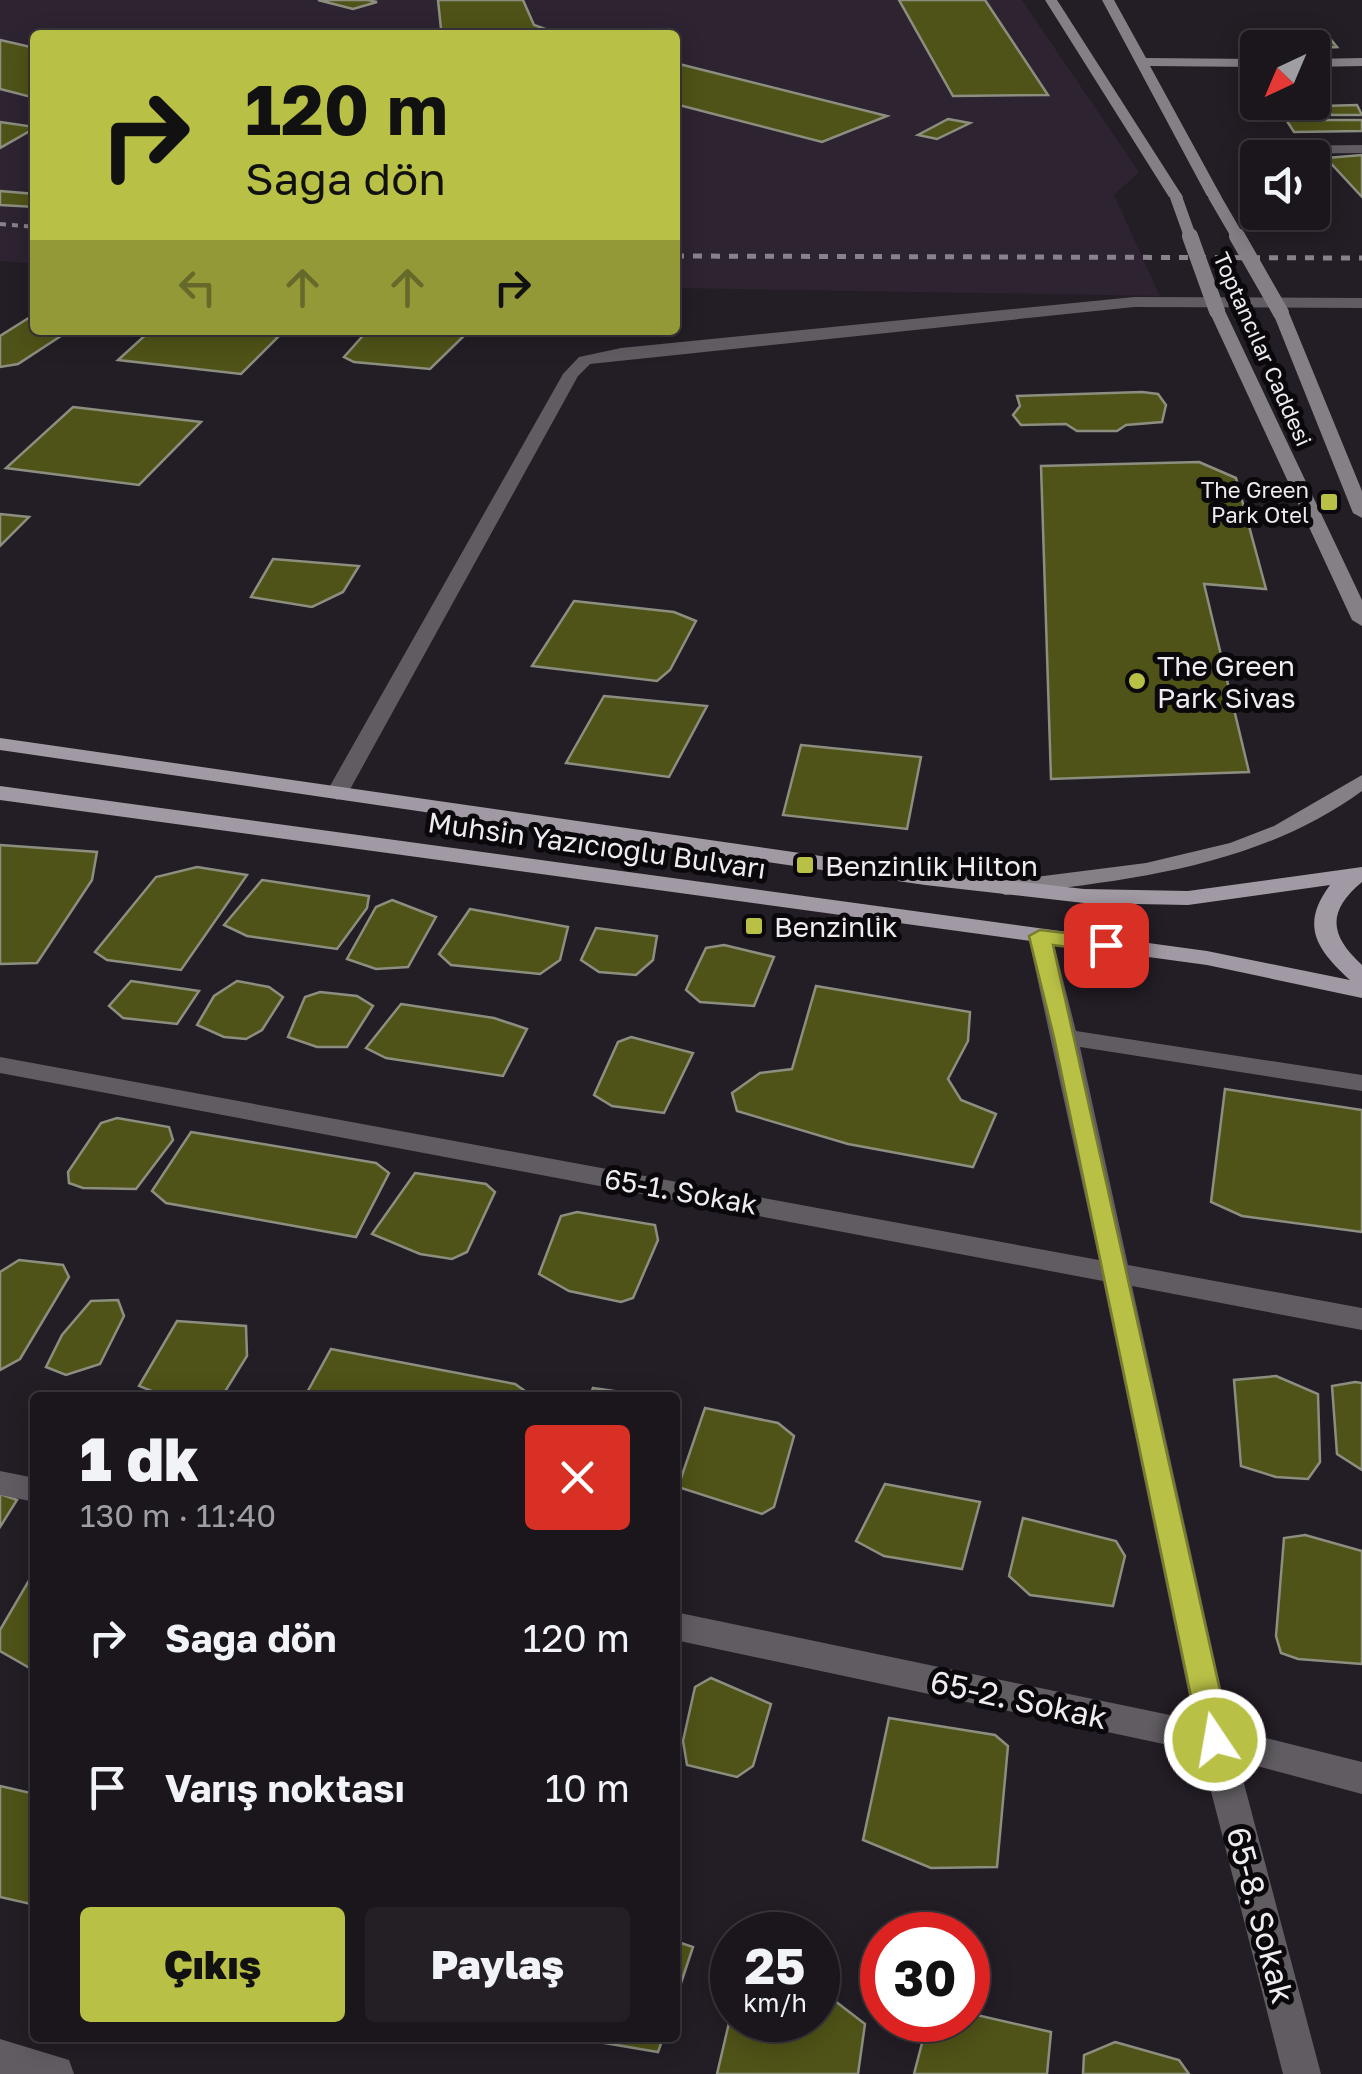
<!DOCTYPE html>
<html lang="tr">
<meta charset="utf-8">
<style>
body{margin:0;font-family:"Golos Text",sans-serif;background:#231f25;color:#f1f3f6;height:100vh;display:flex;flex-direction:column;font-size:38px;white-space:nowrap}
*{box-sizing:border-box;margin:0}
p{font-size:32px;color:#9f9fa3}
.icon{flex:none;width:55px;height:55px;fill:none;stroke:currentColor;stroke-width:2;stroke-linecap:round;stroke-linejoin:round}
.map{position:relative;flex:1;overflow:hidden}
.panel{position:absolute;left:30px;top:1392px;width:650px;height:650px;display:flex;flex-direction:column;background:#1a161c;border-radius:10px;box-shadow:0 5px 25px #0003,0 0 0 2px #38353b}
.panel>*{flex:none}
.banner{position:absolute;left:30px;top:30px;width:650px;height:305px;border-radius:10px;box-shadow:0 5px 25px #0003,0 0 0 2px #38353b;background:#b9c046;color:#111;overflow:hidden}
.needle{width:65px;rotate:224deg}
.tools{position:absolute;left:1240px;top:30px;display:grid;gap:20px}
.tools a{display:grid;place-items:center;width:90px;height:90px;border-radius:10px;background:#1a161c;box-shadow:0 5px 25px #0003,0 0 0 2px #38353b;font-size:50px}
.speed{position:absolute;left:710px;top:1912px;display:flex;gap:20px;font-size:50px;font-weight:700;text-align:center}
.speed>*{display:grid;place-content:center;width:130px;height:130px;border-radius:50%;background:#1a161c;box-shadow:0 5px 25px #0003,0 0 0 2px #38353b;line-height:1}
.speed small{font-size:25px;font-weight:400}
.speed .limit{border:15px solid #d22;background:#fff;color:#111}
.pin{position:absolute;display:grid;place-items:center;width:85px;height:85px;color:#fff;margin:-42px;border-radius:20px;box-shadow:0 5px 15px #0006}
.me{position:absolute;width:110px;margin:-55px;rotate:348deg;stroke-linejoin:round;filter:drop-shadow(0 0 8px #0008)}
.turn{display:flex;align-items:center;gap:35px;height:210px;padding:0 50px;font-size:45px}
.turn .icon{width:130px;height:130px;stroke-width:2.5}
.turn b{display:block;font-size:70px;line-height:85px}
.lanes{display:flex;align-items:center;height:95px;padding:0 50px;background:#0003;justify-content:center;gap:50px;direction:ltr}
.lanes .off{opacity:.35}
.round{display:grid;place-items:center;flex:none;width:105px;height:105px;border-radius:10px;background:#231f25}
.head{display:flex;align-items:center;justify-content:space-between;height:170px;padding:0 50px}
h1{font-size:60px;font-weight:800;line-height:75px}
.primary-button{display:flex;gap:20px;margin-top:auto;padding:20px 50px}
.primary-button a{flex:1;height:115px;border-radius:10px;background:#b9c046;color:#111;font-size:40px;font-weight:800;line-height:115px;text-align:center}
.primary-button a+a{background:#231f25;color:#f1f3f6}
ul{padding:0;list-style:none}
li{display:flex;align-items:center;gap:30px;height:150px;padding:0 50px}
li div{flex:1}
li b{display:block;font-size:38px}
li em{font-style:normal}
.map>svg:first-child{display:block}
.built{fill:#2e2331}
.building{fill:#505317;stroke:#8c8e80;stroke-width:2.5}
.lines{fill:none;stroke-linecap:round;stroke-linejoin:round}
.street{fill:#605c61;fill-rule:evenodd}
.secondary{fill:#857f86;fill-rule:evenodd}
.primary{fill:#a199a3;fill-rule:evenodd}
.rail-far1{stroke:#88838a;stroke-width:4;stroke-dasharray:6 6;stroke-linecap:butt}
.rail{stroke:#88838a;stroke-width:5;stroke-dasharray:9 9;stroke-linecap:butt}
.secondary-bridge-far1{stroke:#857f86;stroke-width:12}
.secondary-bridge{stroke:#857f86;stroke-width:16}
.route{fill:#b9c046;stroke:#787d2e;stroke-width:2.5}
.poi-dot{fill:#b9c046;stroke:#0b080c;stroke-width:4}
.labels{text-anchor:middle;dominant-baseline:central;stroke-width:10;stroke-linejoin:round;paint-order:stroke}
.far-street-label{font-size:22px;fill:#efebf1;stroke:#0b080c}
.far-poi-label{font-size:22px;fill:#efebf1;stroke:#0b080c;text-anchor:end}
.poi-label{font-size:28px;fill:#efebf1;stroke:#0b080c;text-anchor:start}
.street-label{font-size:28px;fill:#efebf1;stroke:#0b080c}
.near-street-label{font-size:32px;fill:#efebf1;stroke:#0b080c}
</style>
<div class="map">
<svg width="1362" height="2074" viewBox="0 0 1362 2074">
<rect width="100%" height="100%" fill="#231d25"/>
<path class="built" d="M 0,0 L 1022,0 L 1139,172 L 1114,195 L 1160,296 L 675,288 L 675,35 L 35,35 L 35,264 L 0,261 Z"/>
<g class="building">
<path d="M 318,0 L 368,0 L 377,2 L 353,9 Z"/>
<path d="M 438,0 L 523,0 L 534,25 L 562,35 L 450,35 L 441,29 Z"/>
<path d="M 899,0 L 985,0 L 1048,95 L 953,96 Z"/>
<path d="M 1319,35 L 1328,36 L 1337,47 L 1258,50 L 1246,40 Z"/>
<path d="M 0,40 L 35,48 L 35,98 L 0,89 Z"/>
<path d="M 675,63 L 887,116 L 822,142 L 675,104 Z"/>
<path d="M 1357,105 L 1362,115 L 1332,115 L 1323,106 Z"/>
<path d="M 948,119 L 970,123 L 937,139 L 918,135 Z"/>
<path d="M 1292,120 L 1362,120 L 1362,131 L 1294,132 L 1287,121 Z"/>
<path d="M 0,122 L 35,127 L 35,128 L 0,148 Z"/>
<path d="M 1362,155 L 1362,197 L 1326,158 Z"/>
<path d="M 0,191 L 35,194 L 35,207 L 0,205 Z"/>
<path d="M 35,314 L 35,330 L 70,330 L 18,364 L 0,367 L 0,336 Z"/>
<path d="M 151,330 L 285,330 L 241,374 L 118,360 Z"/>
<path d="M 368,330 L 470,330 L 430,369 L 354,362 L 344,357 Z"/>
<path d="M 1142,392 L 1158,394 L 1166,405 L 1162,422 L 1126,425 L 1117,431 L 1077,431 L 1066,424 L 1021,425 L 1013,415 L 1020,406 L 1017,396 Z"/>
<path d="M 73,407 L 201,422 L 139,485 L 6,468 Z"/>
<path d="M 1199,462 L 1236,478 L 1266,589 L 1204,584 L 1249,772 L 1051,779 L 1041,466 Z"/>
<path d="M 0,514 L 29,517 L 0,546 Z"/>
<path d="M 273,559 L 359,566 L 343,592 L 312,607 L 251,597 Z"/>
<path d="M 574,601 L 674,612 L 696,621 L 670,670 L 657,681 L 532,666 Z"/>
<path d="M 604,696 L 707,706 L 669,777 L 566,763 Z"/>
<path d="M 801,745 L 921,757 L 907,829 L 783,815 Z"/>
<path d="M 0,845 L 97,852 L 92,880 L 37,963 L 0,964 Z"/>
<path d="M 197,867 L 247,875 L 181,970 L 107,960 L 95,952 L 156,877 Z"/>
<path d="M 262,880 L 369,896 L 367,908 L 337,949 L 247,936 L 224,925 Z"/>
<path d="M 392,900 L 436,917 L 408,967 L 376,969 L 347,959 L 376,907 Z"/>
<path d="M 470,909 L 568,927 L 560,960 L 540,974 L 451,965 L 439,954 Z"/>
<path d="M 596,928 L 657,936 L 653,960 L 636,975 L 599,972 L 581,960 Z"/>
<path d="M 724,945 L 774,957 L 754,1006 L 700,1002 L 686,990 L 706,948 Z"/>
<path d="M 131,981 L 199,991 L 177,1024 L 123,1018 L 109,1006 Z"/>
<path d="M 237,981 L 269,987 L 283,997 L 262,1030 L 246,1039 L 224,1037 L 197,1025 L 214,996 Z"/>
<path d="M 816,986 L 970,1012 L 968,1041 L 948,1079 L 961,1100 L 996,1114 L 973,1167 L 848,1144 L 737,1111 L 732,1093 L 760,1073 L 792,1069 Z"/>
<path d="M 320,992 L 357,996 L 373,1006 L 347,1047 L 317,1047 L 288,1037 L 305,997 Z"/>
<path d="M 401,1004 L 494,1018 L 527,1029 L 503,1076 L 386,1058 L 366,1048 Z"/>
<path d="M 631,1037 L 693,1053 L 664,1113 L 612,1106 L 594,1095 L 618,1042 Z"/>
<path d="M 1225,1089 L 1362,1110 L 1362,1232 L 1242,1216 L 1211,1202 Z"/>
<path d="M 117,1118 L 169,1127 L 173,1140 L 136,1189 L 83,1188 L 69,1183 L 68,1172 L 101,1123 Z"/>
<path d="M 191,1132 L 376,1163 L 389,1173 L 356,1237 L 166,1203 L 152,1191 Z"/>
<path d="M 415,1173 L 486,1184 L 495,1192 L 467,1252 L 452,1259 L 420,1254 L 372,1234 Z"/>
<path d="M 577,1212 L 655,1225 L 658,1240 L 633,1298 L 621,1302 L 569,1291 L 539,1274 L 561,1216 Z"/>
<path d="M 19,1260 L 63,1265 L 69,1277 L 20,1359 L 0,1370 L 0,1272 Z"/>
<path d="M 118,1300 L 124,1316 L 100,1364 L 66,1375 L 46,1367 L 62,1335 L 91,1301 Z"/>
<path d="M 177,1321 L 246,1326 L 247,1356 L 221,1398 L 169,1398 L 139,1386 Z"/>
<path d="M 331,1349 L 515,1384 L 535,1398 L 304,1398 Z"/>
<path d="M 1276,1376 L 1318,1394 L 1320,1462 L 1308,1479 L 1276,1477 L 1241,1466 L 1234,1380 Z"/>
<path d="M 1355,1382 L 1362,1383 L 1362,1470 L 1337,1454 L 1332,1386 Z"/>
<path d="M 593,1388 L 663,1398 L 589,1398 Z"/>
<path d="M 705,1408 L 778,1423 L 794,1436 L 774,1507 L 762,1514 L 678,1487 Z"/>
<path d="M 885,1484 L 980,1502 L 962,1569 L 884,1556 L 856,1541 Z"/>
<path d="M 0,1494 L 17,1500 L 0,1527 Z"/>
<path d="M 1023,1518 L 1116,1541 L 1125,1556 L 1113,1606 L 1030,1595 L 1009,1576 Z"/>
<path d="M 1305,1535 L 1362,1551 L 1362,1664 L 1298,1659 L 1281,1653 L 1276,1636 L 1284,1538 Z"/>
<path d="M 35,1570 L 35,1671 L 0,1651 L 0,1630 Z"/>
<path d="M 711,1678 L 771,1704 L 753,1766 L 737,1777 L 687,1765 L 683,1741 L 695,1687 Z"/>
<path d="M 889,1718 L 995,1735 L 1008,1746 L 997,1867 L 931,1868 L 863,1840 Z"/>
<path d="M 0,1786 L 35,1794 L 35,1905 L 0,1897 Z"/>
<path d="M 675,1941 L 693,1947 L 675,2001 Z"/>
<path d="M 818,1997 L 835,2001 L 865,2024 L 858,2074 L 717,2074 L 732,2010 L 732,2020 L 818,2020 Z"/>
<path d="M 968,2013 L 1051,2032 L 1047,2074 L 914,2074 L 928,2020 L 968,2020 Z"/>
<path d="M 575,2038 L 663,2038 L 658,2052 Z"/>
<path d="M 1115,2042 L 1179,2060 L 1189,2074 L 1083,2074 L 1084,2055 Z"/>
</g>
<g class="lines">
<g class="street">
<path d="M 1362,145 L 1362,153 L 1282,154 L 1275,150 L 1282,146 Z"/>
<path d="M 1134,297 L 1362,298 L 1362,308 L 1134,307 L 590,364 L 578,376 L 348,793 L 337,800 L 326,793 L 563,374 L 579,357 L 621,348 Z"/>
<path d="M 1040,929 L 1052,936 L 1076,1031 L 1362,1075 L 1362,1091 L 1080,1047 L 1128,1265 L 1362,1308 L 1362,1330 L 1132,1286 L 1230,1729 L 1362,1762 L 1362,1794 L 1238,1761 L 1321,2074 L 1283,2074 L 1201,1752 L 675,1640 L 675,1612 L 1194,1720 L 1103,1281 L 0,1073 L 0,1057 L 1099,1260 L 1028,936 Z"/>
<path d="M 0,1471 L 35,1478 L 35,1502 L 0,1495 Z"/>
<path d="M 0,2039 L 69,2060 L 74,2074 L 0,2074 Z"/>
</g>
<g class="secondary">
<path d="M 1045,0 L 1057,0 L 1183,197 L 1181,200 L 1169,197 Z"/>
<path d="M 1102,0 L 1114,0 L 1146,58 L 1258,59 L 1258,67 L 1150,66 L 1221,196 L 1219,199 L 1207,196 Z"/>
<path d="M 1362,58 L 1362,66 L 1312,67 L 1312,59 Z"/>
<path d="M 1217,306 L 1225,311 L 1362,600 L 1362,626 L 1352,620 L 1209,311 Z"/>
<path d="M 1281,308 L 1289,313 L 1362,491 L 1362,518 L 1353,513 L 1273,313 Z"/>
<path d="M 1362,775 L 1362,791 C 1257,867 1131,880 1005,895 L 993,888 L 1005,881 L 1146,863 L 1230,843 L 1274,826 Z"/>
</g>
<path class="primary" d="M 0,738 L 925,871 L 1084,889 L 1188,891 L 1362,867 L 1362,882 C 1327,911 1329,935 1362,965 L 1362,998 L 1207,965 L 0,800 L 0,786 L 1207,951 L 1350,980 C 1316,949 1300,925 1330,885 L 1188,905 L 1084,903 L 925,885 L 0,750 Z"/>
<path class="rail-far1" d="M 0,224 L 35,227"/>
<path class="rail" d="M 675,256 L 1362,258"/>
<g class="secondary-bridge-far1">
<path d="M 1214,196 L 1239,239"/>
<path d="M 1176,197 L 1191,239"/>
</g>
<g class="secondary-bridge">
<path d="M 1190,236 L 1217,311"/>
<path d="M 1237,236 L 1281,313"/>
</g>
</g>
<path class="route" d="M 1040,930 L 1106,938 L 1117,945 L 1106,952 L 1053,945 L 1231,1740 L 1226,1750 L 1215,1754 L 1204,1750 L 1200,1740 L 1054,1037 L 1029,936 Z"/>
<g class="poi-dot">
<rect x="1319" y="492" width="20" height="20" rx="5"/>
<circle cx="1137" cy="681" r="10"/>
<rect x="795" y="855" width="20" height="20" rx="5"/>
<rect x="744" y="916" width="20" height="20" rx="5"/>
</g>
<g class="labels">
<g class="far-street-label">
<text transform="translate(1263 349) rotate(66)">Toptancılar Caddesi</text>
</g>
<g class="far-poi-label">
<text x="1309" y="489">The Green<tspan x="1309" dy="25">Park Otel</tspan></text>
</g>
<g class="poi-label">
<text x="1157" y="665">The Green<tspan x="1157" dy="32">Park Sivas</tspan></text>
<text x="825" y="865">Benzinlik Hilton</text>
<text x="774" y="926">Benzinlik</text>
</g>
<g class="street-label">
<text transform="translate(597 845) rotate(8)">Muhsin Yazıcıoğlu Bulvarı</text>
<text transform="translate(681 1191) rotate(10)">65-1. Sokak</text>
</g>
<g class="near-street-label">
<text transform="translate(1019 1699) rotate(12)">65-2. Sokak</text>
<text transform="translate(1261 1915) rotate(75)">65-8. Sokak</text>
</g>
</g>
</svg>
<div class="tools">
<a><svg class="needle" viewBox="-14 -14 28 28"><path d="M0-13l5 13h-10z" fill="#e53935"/><path d="M0 13l5-13h-10z" fill="#9f9fa3"/></svg></a>
<a><svg class="icon" aria-label="sound" viewBox="0 0 24 24"><path d="M4 9h4l5-4v14l-5-4H4zM17 9q2 3 0 6"/></svg></a>
</div>
<div class="speed"><div>25<small>km/h</small></div><div class="limit">30</div></div>
<div class="pin" style="left:1106px;top:945px;background:#d93025"><svg class="icon" aria-label="arrive" viewBox="0 0 24 24"><path d="M6 21V4h12l-3 4 3 4H6"/></svg></div>
<svg class="me" style="left:1215px;top:1740px" viewBox="-20 -20 40 40"><circle r="17" fill="#b9c046" stroke="#fff" stroke-width="3"/><path d="M0-11L8 9 0 5-8 9z" fill="#fff"/></svg>
<div class="banner">
<div class="turn"><svg class="icon" aria-label="right" viewBox="0 0 24 24"><path d="M7 20v-9h11M14 6l5 5-5 5"/></svg><div><b>120 m</b>Sağa dön</div></div>
<div class="lanes"><svg class="icon off" aria-label="left" viewBox="0 0 24 24"><path d="M17 20v-9H6M10 6l-5 5 5 5"/></svg><svg class="icon off" aria-label="ahead" viewBox="0 0 24 24"><path d="M12 20V5M6 11l6-6 6 6"/></svg><svg class="icon off" aria-label="ahead" viewBox="0 0 24 24"><path d="M12 20V5M6 11l6-6 6 6"/></svg><svg class="icon" aria-label="right" viewBox="0 0 24 24"><path d="M7 20v-9h11M14 6l5 5-5 5"/></svg></div>
</div>
<section class="panel">
<div class="head"><div><h1>1 dk</h1><p>130 m · 11:40</p></div><a class="round" style="background:#d93025;color:#fff"><svg class="icon" aria-label="close" viewBox="0 0 24 24"><path d="M6 6l12 12M18 6L6 18"/></svg></a></div>
<ul>
<li><svg class="icon" aria-label="right" viewBox="0 0 24 24"><path d="M7 20v-9h11M14 6l5 5-5 5"/></svg><div><b>Sağa dön</b></div><em>120 m</em></li>
<li><svg class="icon" aria-label="arrive" viewBox="0 0 24 24"><path d="M6 21V4h12l-3 4 3 4H6"/></svg><div><b>Varış noktası</b></div><em>10 m</em></li>
</ul>
<div class="primary-button"><a>Çıkış</a><a>Paylaş</a></div>
</section>
</div>
